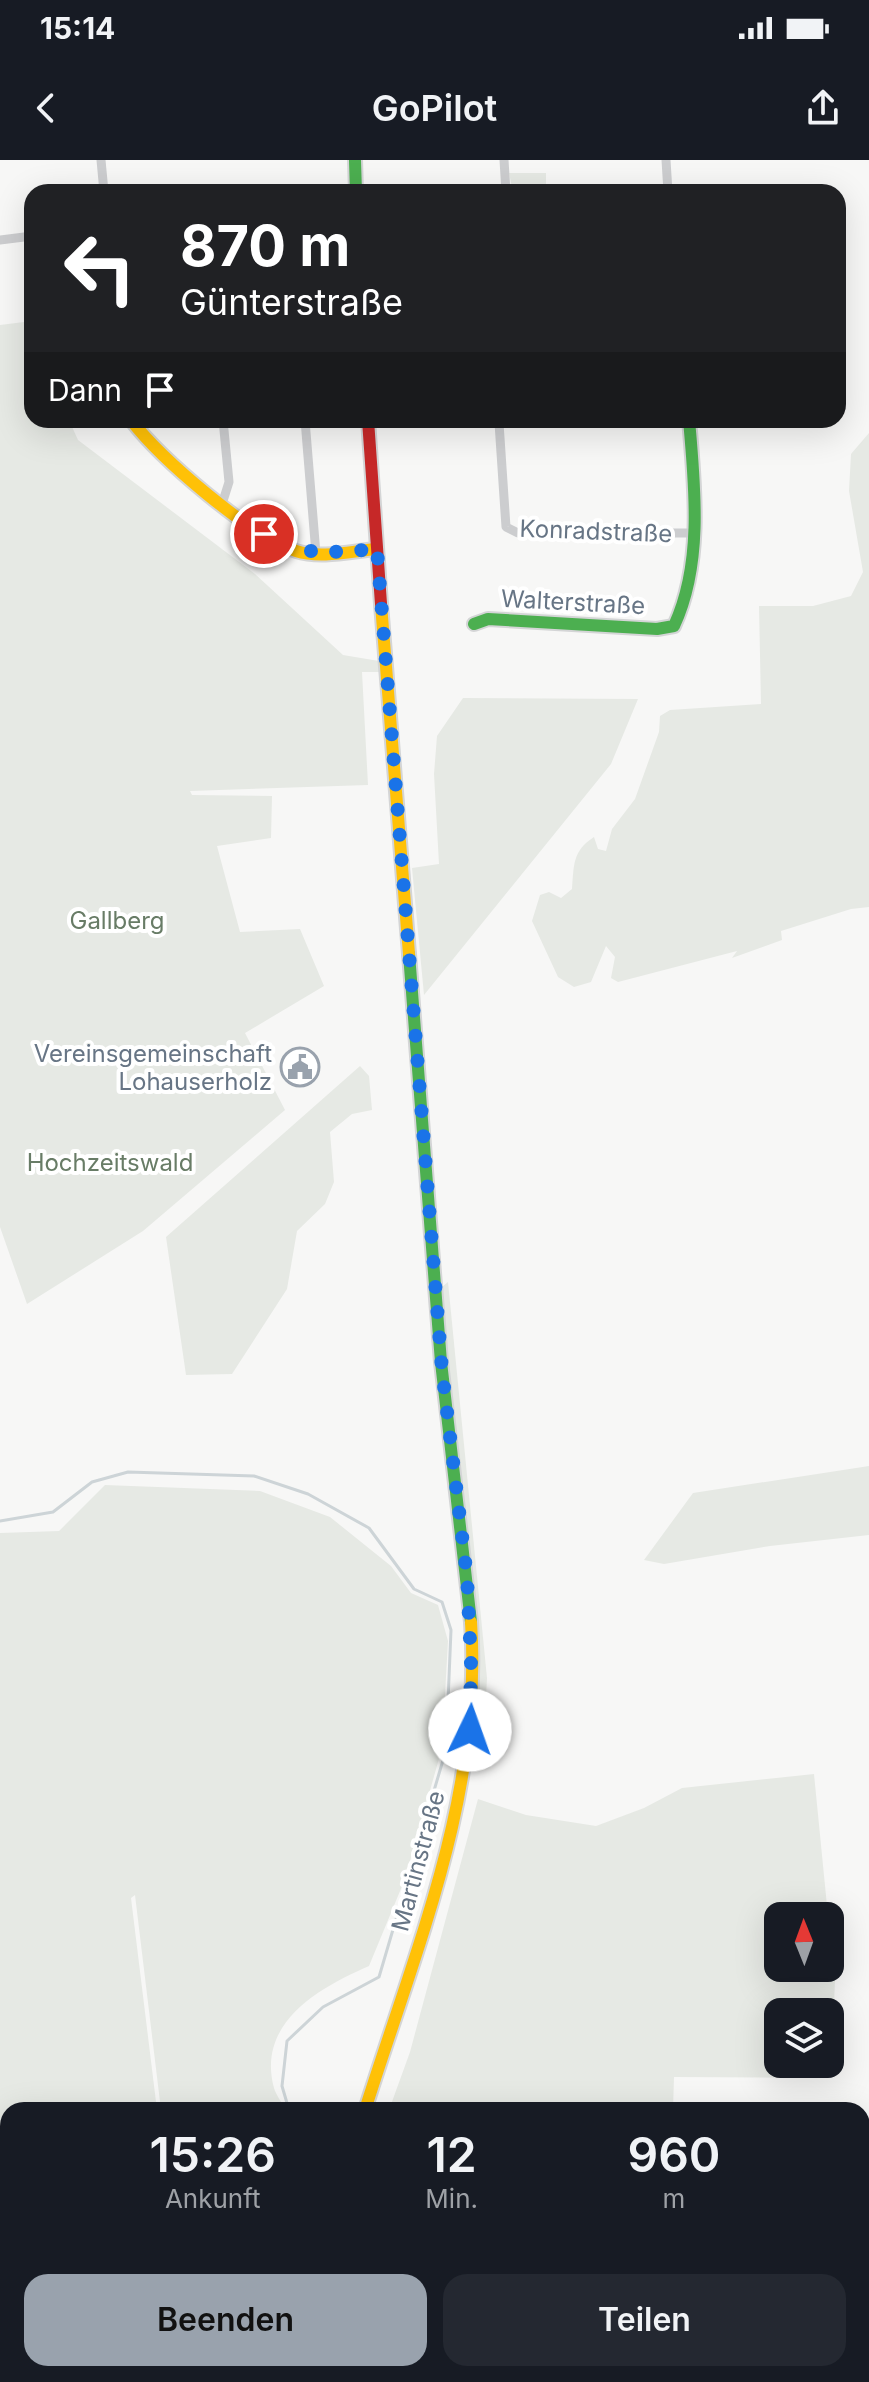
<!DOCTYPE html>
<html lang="de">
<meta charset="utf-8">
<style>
body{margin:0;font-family:Inter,sans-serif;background:#242831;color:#f1f3f6;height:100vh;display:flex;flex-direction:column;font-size:30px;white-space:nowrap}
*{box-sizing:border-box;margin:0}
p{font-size:26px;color:#9ea1a6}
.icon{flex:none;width:44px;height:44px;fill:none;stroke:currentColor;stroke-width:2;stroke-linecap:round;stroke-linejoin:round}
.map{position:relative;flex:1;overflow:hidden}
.drawer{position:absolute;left:0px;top:1942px;width:870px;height:280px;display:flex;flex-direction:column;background:#171b24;border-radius:24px 24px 0 0;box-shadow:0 8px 32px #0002}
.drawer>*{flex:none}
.hud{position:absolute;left:24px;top:24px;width:822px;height:244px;border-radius:24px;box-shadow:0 8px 32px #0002;background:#202124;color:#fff;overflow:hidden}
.needle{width:52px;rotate:359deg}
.buttons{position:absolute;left:764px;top:1742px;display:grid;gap:16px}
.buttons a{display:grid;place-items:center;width:80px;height:80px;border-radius:16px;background:#171b24;box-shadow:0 8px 32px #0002;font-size:40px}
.pin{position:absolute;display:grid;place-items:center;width:68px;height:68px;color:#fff;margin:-34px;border:4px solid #fff;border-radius:50%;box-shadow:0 2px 8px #0007}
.me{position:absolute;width:88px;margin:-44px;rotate:3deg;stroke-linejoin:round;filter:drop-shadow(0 0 6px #0008)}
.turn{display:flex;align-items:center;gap:28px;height:168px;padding:0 24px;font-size:36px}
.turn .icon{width:104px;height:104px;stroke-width:2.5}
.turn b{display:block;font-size:56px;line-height:68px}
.then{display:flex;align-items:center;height:76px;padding:0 24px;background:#0003;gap:16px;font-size:30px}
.eta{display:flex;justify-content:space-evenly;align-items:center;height:136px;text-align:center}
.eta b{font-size:48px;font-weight:600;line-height:56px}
.cta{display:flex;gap:16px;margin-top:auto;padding:16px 24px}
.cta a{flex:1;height:92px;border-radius:24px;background:#99a2ad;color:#111;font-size:32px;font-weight:600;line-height:92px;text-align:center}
.cta a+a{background:#242831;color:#f1f3f6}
.status{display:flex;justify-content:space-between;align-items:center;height:56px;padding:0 40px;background:#171b24;direction:ltr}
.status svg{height:22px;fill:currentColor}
header{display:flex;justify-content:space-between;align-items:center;height:104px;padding:0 24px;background:#171b24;font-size:36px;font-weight:600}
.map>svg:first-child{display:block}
.green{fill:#e6e9e4;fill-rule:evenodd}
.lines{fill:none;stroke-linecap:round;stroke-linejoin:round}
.stream{stroke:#cdd4d7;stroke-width:3}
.fast-casing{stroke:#d4d5d6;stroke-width:16}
.slow-casing{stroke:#d4d5d6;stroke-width:16}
.jam-casing{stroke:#d4d5d6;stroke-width:16}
.street{stroke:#cccdcf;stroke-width:9}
.fast{stroke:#4caf50;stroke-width:12}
.slow{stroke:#ffc107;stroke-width:12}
.jam{stroke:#c62828;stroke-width:12}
.route{stroke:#1a73e8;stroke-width:14;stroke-dasharray:0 25.2}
.labels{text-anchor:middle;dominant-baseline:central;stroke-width:8;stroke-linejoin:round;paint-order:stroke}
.street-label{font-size:24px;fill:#677585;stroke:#fff}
.park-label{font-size:24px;fill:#687c66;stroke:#fff}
.poi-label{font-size:24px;fill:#677585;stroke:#fff;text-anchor:end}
</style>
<div class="status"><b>15:14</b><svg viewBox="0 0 49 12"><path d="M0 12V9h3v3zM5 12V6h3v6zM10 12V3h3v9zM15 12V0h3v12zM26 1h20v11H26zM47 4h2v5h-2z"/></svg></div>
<header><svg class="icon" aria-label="back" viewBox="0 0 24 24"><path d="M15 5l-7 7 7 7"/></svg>GoPilot<svg class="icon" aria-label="share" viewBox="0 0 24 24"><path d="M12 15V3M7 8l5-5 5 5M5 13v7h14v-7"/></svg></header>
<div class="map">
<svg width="869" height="2222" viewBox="0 0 869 2222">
<rect width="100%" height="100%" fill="#f7f7f6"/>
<g class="green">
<path d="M 509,13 L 546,13 L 546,32 L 513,32 Z"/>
<path d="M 32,161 L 32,260 L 69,260 L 78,280 L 255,414 L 343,495 L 379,501 L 379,512 L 362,512 L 368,625 L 190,631 L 192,635 L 272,636 L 271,678 L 217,686 L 240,772 L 300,769 L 324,826 L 245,873 L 285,950 L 143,1071 L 27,1144 L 0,1067 L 0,165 Z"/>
<path d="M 869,273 L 869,747 L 851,749 L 781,771 L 782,780 L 732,798 L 737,791 L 618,822 L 611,818 L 615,797 L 606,786 L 591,822 L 574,827 L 558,817 L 532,761 L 540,735 L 549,732 L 561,738 L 572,729 C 574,706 572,691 594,677 L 598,689 L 606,691 L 612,669 L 635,639 L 659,572 L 660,556 L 670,550 L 761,544 L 759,446 L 813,446 L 851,436 L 863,412 L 849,331 L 851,294 Z"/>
<path d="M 463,538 L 638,539 L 611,604 L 424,835 L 412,708 L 439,704 L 434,614 L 437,576 Z"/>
<path d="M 360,906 L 369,916 L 372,950 L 352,954 L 330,972 L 334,1022 L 325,1044 L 297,1071 L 287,1129 L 232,1214 L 186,1215 L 166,1077 Z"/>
<path d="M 448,1122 L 487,1518 L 486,1537 L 476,1529 C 472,1394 452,1261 442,1127 Z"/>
<path d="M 869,1306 L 869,1375 L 770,1386 L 664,1404 L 644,1400 L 693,1333 Z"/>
<path d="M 105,1325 L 260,1331 L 330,1357 L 391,1406 L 411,1433 L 438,1445 L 448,1481 L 442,1588 L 405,1719 L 369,1806 C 321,1827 256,1862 274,1928 C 276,1935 282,1942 285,1950 L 161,1950 L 135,1735 L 131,1738 L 157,1950 L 8,1950 L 8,2032 L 0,2033 L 0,1373 L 59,1371 Z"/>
<path d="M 814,1614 L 828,1756 L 778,1756 L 778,1808 L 830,1808 L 830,1774 L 835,1820 L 831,1918 L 674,1917 L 673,1950 L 389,1950 L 410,1892 L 478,1639 L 526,1655 L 596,1666 L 644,1648 L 682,1628 ZM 778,1852 L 830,1852 L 830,1904 L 778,1904 Z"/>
<path d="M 869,2213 L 869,2222 L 327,2222 L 328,2214 Z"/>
</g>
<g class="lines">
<g class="stream">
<path d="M 0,1361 L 53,1352 L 92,1322 L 128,1312 L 254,1316 L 308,1334 L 369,1368 L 414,1429 L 442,1442 L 451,1470 L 446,1590 L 379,1817 L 323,1847 L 287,1881 L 282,1926 L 289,1950"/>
<path d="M 425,2214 C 460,2222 525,2206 552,2222"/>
<path d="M 306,2222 L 306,2214"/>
</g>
<g class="fast-casing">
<g id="fast">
<path d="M 355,0 L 356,32"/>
<path d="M 474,464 L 488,459 L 657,469 L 674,466 C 703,404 695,327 689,260"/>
<path d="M 409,794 L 441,1202 L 471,1462"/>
<path d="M 0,2044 L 8,2044"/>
</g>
</g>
<g class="slow-casing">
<g id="slow">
<path d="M 131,260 C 161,299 250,376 296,391 C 321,399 352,391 377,389"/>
<path d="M 381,444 L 409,794"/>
<path d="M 365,1950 C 415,1791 483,1632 471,1462"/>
</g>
</g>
<g class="jam-casing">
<g id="jam">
<path d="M 368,260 L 381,444"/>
<path d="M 862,2126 L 869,2127"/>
</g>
</g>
<g class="street">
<path d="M 101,0 L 104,32"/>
<path d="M 504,0 L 506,32"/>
<path d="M 666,0 L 668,32"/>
<path d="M 0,80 L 32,76"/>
<path d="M 305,260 L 316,394"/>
<path d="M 592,260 L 499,263 L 506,367 L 518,373 L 693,373"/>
<path d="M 223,341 L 229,322 L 223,260"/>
<path d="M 319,2222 L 320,2214"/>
</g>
<use href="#fast" class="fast"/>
<use href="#slow" class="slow"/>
<use href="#jam" class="jam"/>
</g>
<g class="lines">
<path class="route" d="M 264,374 C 301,398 334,392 377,389 L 442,1210 L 467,1417 L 471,1501 L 470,1570"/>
</g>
<defs>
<g id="civic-ring" transform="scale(2)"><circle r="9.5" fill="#fff" stroke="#99a2ad" stroke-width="1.5"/><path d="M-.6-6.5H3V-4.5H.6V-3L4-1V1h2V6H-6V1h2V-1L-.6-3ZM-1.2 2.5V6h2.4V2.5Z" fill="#99a2ad"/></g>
</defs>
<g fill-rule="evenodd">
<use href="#civic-ring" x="300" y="907"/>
</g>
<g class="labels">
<g class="street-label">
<text transform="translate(596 371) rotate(2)">Konradstraße</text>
<text transform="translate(573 442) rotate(3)">Walterstraße</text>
<text transform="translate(418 1701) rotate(-75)">Martinstraße</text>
</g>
<g class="park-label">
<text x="117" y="760">Gallberg</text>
<text x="110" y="1002">Hochzeitswald</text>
</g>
<g class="poi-label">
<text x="272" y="893">Vereinsgemeinschaft<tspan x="272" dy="28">Lohauserholz</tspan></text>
</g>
</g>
</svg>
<div class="buttons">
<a><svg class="needle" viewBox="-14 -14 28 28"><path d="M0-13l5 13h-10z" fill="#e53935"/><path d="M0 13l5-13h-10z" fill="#9ea1a6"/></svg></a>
<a><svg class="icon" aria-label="layers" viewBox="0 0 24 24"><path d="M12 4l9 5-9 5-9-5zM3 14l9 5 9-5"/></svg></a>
</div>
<div class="pin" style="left:264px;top:374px;background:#d93025"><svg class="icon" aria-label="arrive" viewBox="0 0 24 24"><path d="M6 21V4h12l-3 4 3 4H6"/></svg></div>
<svg class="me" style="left:470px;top:1570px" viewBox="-20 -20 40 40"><circle r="19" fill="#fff"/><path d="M0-13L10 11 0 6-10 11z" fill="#1a73e8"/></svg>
<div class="hud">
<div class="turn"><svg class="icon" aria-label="left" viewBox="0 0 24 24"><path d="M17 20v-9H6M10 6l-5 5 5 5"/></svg><div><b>870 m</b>Günterstraße</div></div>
<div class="then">Dann<svg class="icon" aria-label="arrive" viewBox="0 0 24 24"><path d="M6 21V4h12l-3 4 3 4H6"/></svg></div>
</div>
<section class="drawer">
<div class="eta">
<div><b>15:26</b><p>Ankunft</p></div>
<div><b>12</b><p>Min.</p></div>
<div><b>960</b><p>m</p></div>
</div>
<div class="cta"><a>Beenden</a><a>Teilen</a></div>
</section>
</div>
